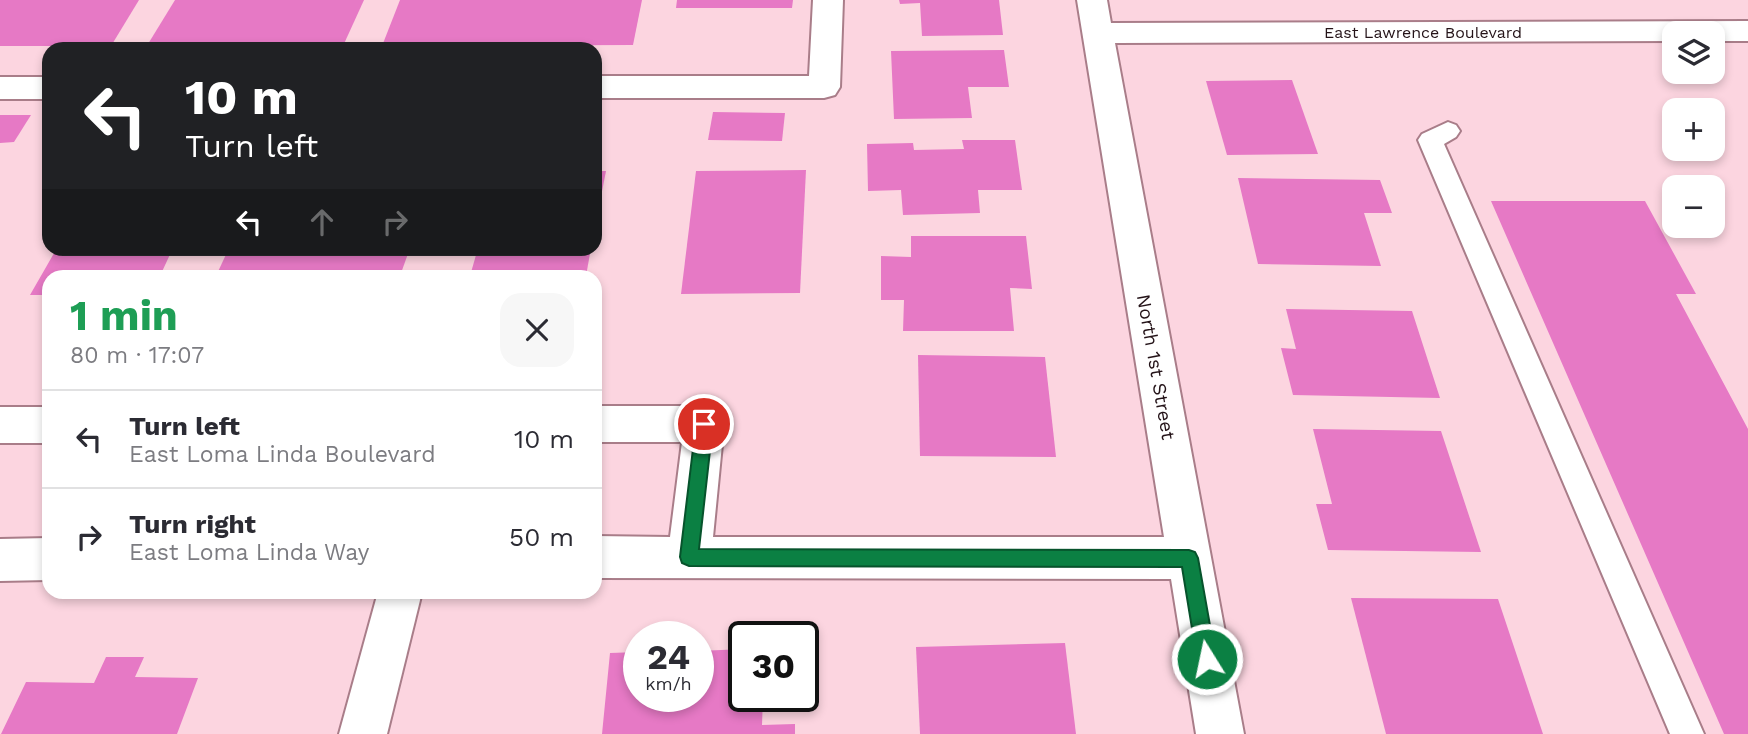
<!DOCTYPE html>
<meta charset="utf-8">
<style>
body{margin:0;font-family:"Work Sans",sans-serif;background:#f7f7f7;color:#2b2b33;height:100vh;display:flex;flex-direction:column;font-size:26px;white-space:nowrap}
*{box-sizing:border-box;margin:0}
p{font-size:23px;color:#7c7c81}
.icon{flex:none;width:38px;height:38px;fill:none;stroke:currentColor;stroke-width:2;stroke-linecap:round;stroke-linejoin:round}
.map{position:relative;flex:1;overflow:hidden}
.panel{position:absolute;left:42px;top:270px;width:560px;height:329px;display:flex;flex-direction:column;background:#fff;border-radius:21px;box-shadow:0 4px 10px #0003}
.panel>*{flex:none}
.top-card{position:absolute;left:42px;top:42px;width:560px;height:214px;border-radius:21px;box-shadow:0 4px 10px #0003;background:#202124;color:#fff;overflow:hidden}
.fabs{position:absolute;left:1662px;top:21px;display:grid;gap:14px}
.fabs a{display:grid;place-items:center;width:63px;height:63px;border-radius:14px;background:#fff;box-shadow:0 4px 10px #0003;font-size:35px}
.speed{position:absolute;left:623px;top:621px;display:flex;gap:14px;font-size:35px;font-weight:700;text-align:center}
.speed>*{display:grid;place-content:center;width:91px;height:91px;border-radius:50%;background:#fff;box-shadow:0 4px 10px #0003;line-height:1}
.speed small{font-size:18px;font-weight:400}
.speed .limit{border:4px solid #111;border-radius:10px;background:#fff;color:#111}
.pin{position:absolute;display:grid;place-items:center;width:60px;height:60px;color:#fff;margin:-30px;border:4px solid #fff;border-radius:50%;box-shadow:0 2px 7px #0007}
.me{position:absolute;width:77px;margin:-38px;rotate:350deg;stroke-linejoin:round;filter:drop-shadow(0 0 5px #0008)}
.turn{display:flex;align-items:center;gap:24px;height:147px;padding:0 28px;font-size:32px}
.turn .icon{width:91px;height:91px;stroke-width:2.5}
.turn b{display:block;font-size:49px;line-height:60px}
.lanes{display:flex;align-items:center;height:66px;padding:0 28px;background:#0003;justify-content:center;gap:35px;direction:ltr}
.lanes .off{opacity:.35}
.round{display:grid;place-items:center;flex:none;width:74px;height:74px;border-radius:21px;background:#f7f7f7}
.head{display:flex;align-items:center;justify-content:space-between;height:119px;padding:0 28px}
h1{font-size:42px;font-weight:700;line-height:52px;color:#1e9e55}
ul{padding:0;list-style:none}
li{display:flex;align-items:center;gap:21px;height:98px;padding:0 28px;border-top:2px solid #e1e1e2}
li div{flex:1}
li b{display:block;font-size:26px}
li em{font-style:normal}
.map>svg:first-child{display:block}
.building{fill:#e679c5}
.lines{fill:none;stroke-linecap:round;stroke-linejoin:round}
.service-casing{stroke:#a97d89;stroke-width:4}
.minor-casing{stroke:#a97d89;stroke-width:4}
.service{fill:#fff;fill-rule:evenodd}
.minor{fill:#fff;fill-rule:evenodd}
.route{fill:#0b8043;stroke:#07532c;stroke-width:2}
.labels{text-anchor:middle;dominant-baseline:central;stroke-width:5;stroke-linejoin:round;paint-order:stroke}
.far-street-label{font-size:16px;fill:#241318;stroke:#fff}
.street-label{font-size:19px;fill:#241318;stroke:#fff}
</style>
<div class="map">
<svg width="1748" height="734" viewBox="0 0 1748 734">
<rect width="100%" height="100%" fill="#fcd5e0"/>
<g class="building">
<path d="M 0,0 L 139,0 L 111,46 L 0,46 Z"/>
<path d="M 175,0 L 364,0 L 343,46 L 148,44 Z"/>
<path d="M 400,0 L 642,0 L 633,45 L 382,46 Z"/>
<path d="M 677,0 L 793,0 L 792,8 L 676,8 Z"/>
<path d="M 899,0 L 999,0 L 1003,35 L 922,36 L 920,3 L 900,4 Z"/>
<path d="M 1004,50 L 1009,87 L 968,87 L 972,118 L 894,119 L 891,51 Z"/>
<path d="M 1292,80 L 1318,154 L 1227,155 L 1206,81 Z"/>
<path d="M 713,112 L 785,113 L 782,141 L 708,140 Z"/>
<path d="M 0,115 L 31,115 L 14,142 L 0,143 Z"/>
<path d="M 962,140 L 1015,140 L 1022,190 L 978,190 L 980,213 L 903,215 L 901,190 L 868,191 L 867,144 L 913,143 L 914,150 L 964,149 Z"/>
<path d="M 806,170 L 800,293 L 681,294 L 696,171 Z"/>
<path d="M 595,171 L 606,171 L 596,222 L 595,222 Z"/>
<path d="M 1238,178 L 1380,180 L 1392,213 L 1364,213 L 1381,266 L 1258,264 Z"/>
<path d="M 1491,201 L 1645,201 L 1696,294 L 1676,294 L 1748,429 L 1748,734 L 1724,734 Z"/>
<path d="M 911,236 L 1026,236 L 1032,289 L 1010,288 L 1014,331 L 903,331 L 904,300 L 881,300 L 881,256 L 911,257 Z"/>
<path d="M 57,248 L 173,248 L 160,276 L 49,276 L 49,295 L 30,295 Z"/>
<path d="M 229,248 L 410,248 L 400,276 L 216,276 Z"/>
<path d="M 478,248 L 591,248 L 586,276 L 470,276 Z"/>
<path d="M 1286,309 L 1412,311 L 1440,398 L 1293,395 L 1281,348 L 1296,349 Z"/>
<path d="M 918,355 L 1045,357 L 1056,457 L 920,456 Z"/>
<path d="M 1313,429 L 1441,431 L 1481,552 L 1328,550 L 1316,504 L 1332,504 Z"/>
<path d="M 1351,598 L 1498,599 L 1543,734 L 1386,734 Z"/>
<path d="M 1065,643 L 1076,734 L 920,734 L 916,647 Z"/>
<path d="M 744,649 L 744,696 L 763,696 L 762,725 L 795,724 L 795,734 L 602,734 L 610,653 L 639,652 L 639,696 L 698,696 L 698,651 Z"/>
<path d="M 106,657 L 144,657 L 135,677 L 198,678 L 177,734 L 1,734 L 26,682 L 94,683 Z"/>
</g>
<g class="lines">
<g class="service-casing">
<path id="service" d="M 1448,122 L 1456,125 L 1460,131 L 1456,137 L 1444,144 L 1704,734 L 1670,734 L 1418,140 L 1422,134 Z"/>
</g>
<g class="minor-casing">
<g id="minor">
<path d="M 813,0 L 843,0 L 840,87 L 835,95 L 824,98 L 595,98 L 595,76 L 809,76 Z"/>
<path d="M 1077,0 L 1107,0 L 1111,23 L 1748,21 L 1748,41 L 1713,41 L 1713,33 L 1675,33 L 1675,41 L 1115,43 L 1244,734 L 1196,734 L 1171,579 L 595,578 L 595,536 L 670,537 L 682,442 L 595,442 L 595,406 L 704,406 L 718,412 L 724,424 L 713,537 L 1164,537 Z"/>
<rect x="0" y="77" width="49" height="22"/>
<rect x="0" y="407" width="49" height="36"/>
<path d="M 49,538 L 49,580 L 0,581 L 0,539 Z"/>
<path d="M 378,592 L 422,592 L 387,734 L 339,734 Z"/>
</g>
</g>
<use href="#service" class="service"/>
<use href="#minor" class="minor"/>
</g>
<path class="route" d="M 704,417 L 710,419 L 713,424 L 699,549 L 1189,550 L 1195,552 L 1198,558 L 1216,659 L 1213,665 L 1207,668 L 1200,665 L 1197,659 L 1182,567 L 689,566 L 682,563 L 680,557 L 696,424 L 699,419 Z"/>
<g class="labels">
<g class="far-street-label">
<text x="1423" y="32">East Lawrence Boulevard</text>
</g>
<g class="street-label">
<text transform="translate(1156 367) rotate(80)">North 1st Street</text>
</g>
</g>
</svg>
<div class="fabs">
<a><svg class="icon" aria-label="layers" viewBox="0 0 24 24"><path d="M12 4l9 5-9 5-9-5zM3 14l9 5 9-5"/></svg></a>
<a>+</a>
<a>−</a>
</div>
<div class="speed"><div>24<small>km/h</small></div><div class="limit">30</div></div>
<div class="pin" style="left:704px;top:424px;background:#d93025"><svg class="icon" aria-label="arrive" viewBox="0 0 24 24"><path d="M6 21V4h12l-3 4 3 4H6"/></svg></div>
<svg class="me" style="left:1207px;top:659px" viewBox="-20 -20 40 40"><circle r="17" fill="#0b8043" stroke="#fff" stroke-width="3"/><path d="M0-11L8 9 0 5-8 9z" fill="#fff"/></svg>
<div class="top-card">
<div class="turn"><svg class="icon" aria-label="left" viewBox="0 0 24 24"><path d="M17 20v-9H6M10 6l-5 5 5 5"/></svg><div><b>10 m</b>Turn left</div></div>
<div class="lanes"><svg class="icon" aria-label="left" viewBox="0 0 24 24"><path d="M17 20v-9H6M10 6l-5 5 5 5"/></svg><svg class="icon off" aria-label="ahead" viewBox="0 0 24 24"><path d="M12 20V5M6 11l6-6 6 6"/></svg><svg class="icon off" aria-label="right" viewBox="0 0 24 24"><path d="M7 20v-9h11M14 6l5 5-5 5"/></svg></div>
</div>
<section class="panel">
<div class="head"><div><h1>1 min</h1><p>80 m · 17:07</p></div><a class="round"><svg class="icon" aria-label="close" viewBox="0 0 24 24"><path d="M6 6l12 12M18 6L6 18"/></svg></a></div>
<ul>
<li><svg class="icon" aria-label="left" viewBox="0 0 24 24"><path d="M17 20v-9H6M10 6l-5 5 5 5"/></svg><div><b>Turn left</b><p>East Loma Linda Boulevard</p></div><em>10 m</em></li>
<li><svg class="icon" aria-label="right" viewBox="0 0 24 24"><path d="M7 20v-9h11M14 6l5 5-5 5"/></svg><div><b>Turn right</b><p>East Loma Linda Way</p></div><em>50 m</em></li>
</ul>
</section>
</div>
